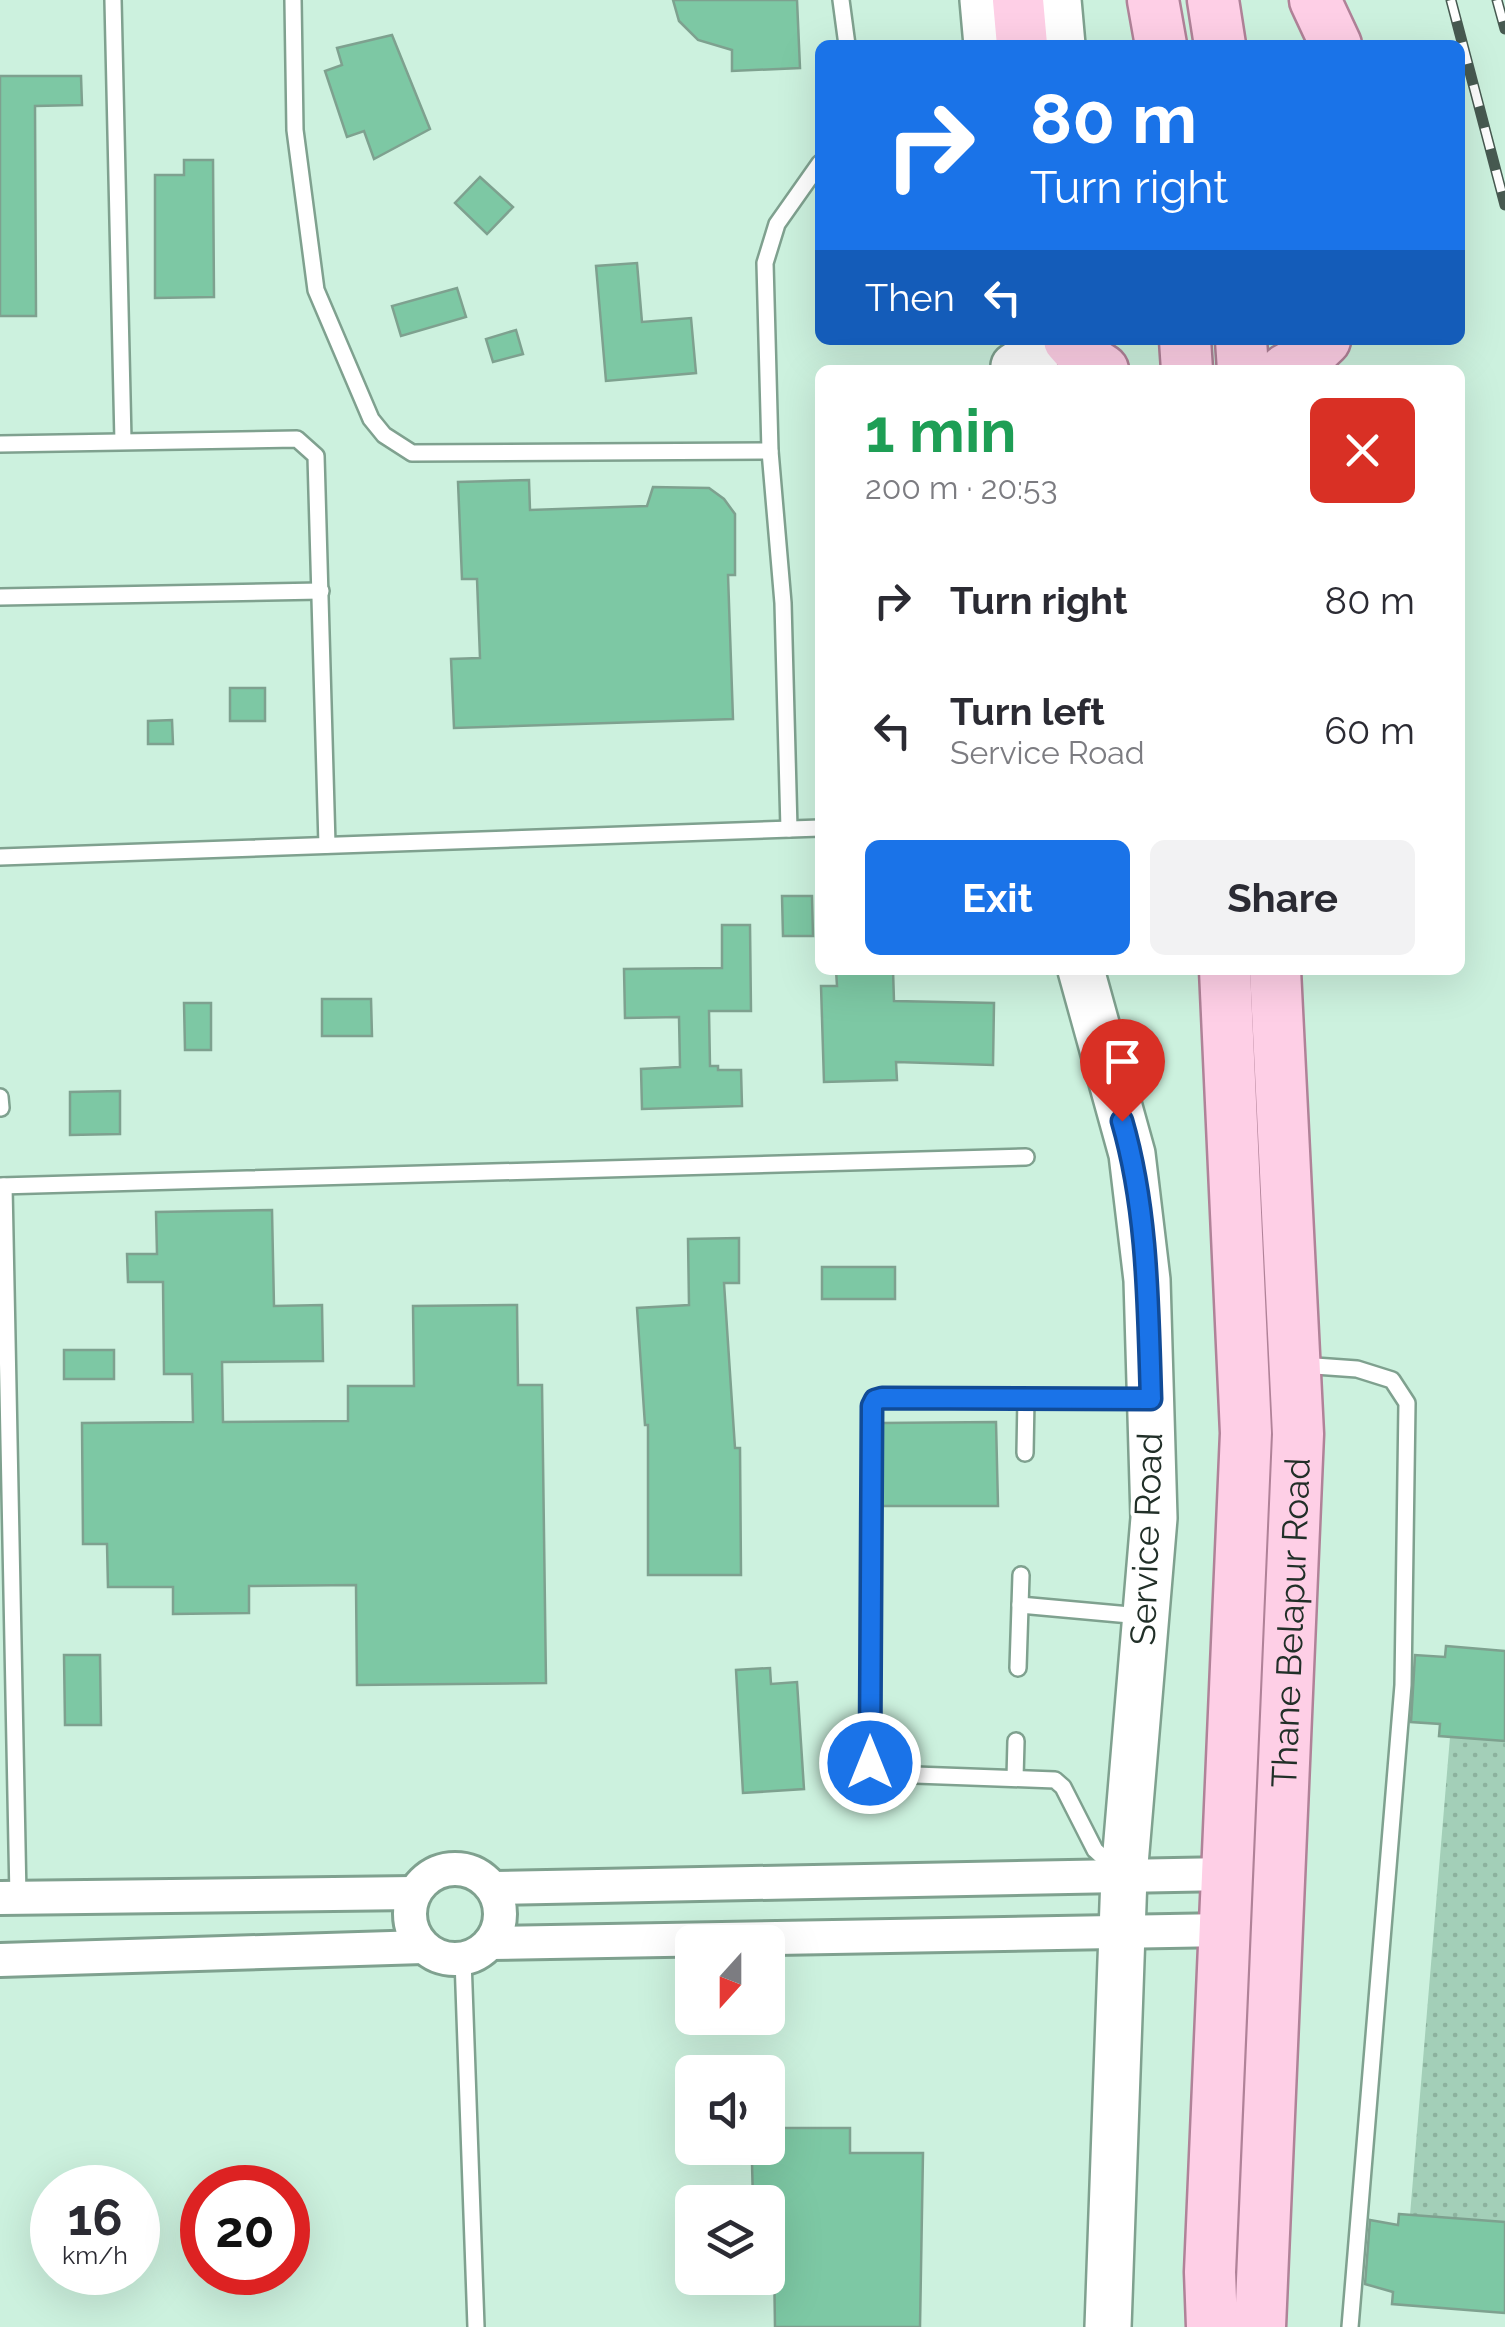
<!DOCTYPE html>
<meta charset="utf-8">
<style>
body{margin:0;font-family:Raleway,sans-serif;background:#f2f2f3;color:#2b2b33;height:100vh;display:flex;flex-direction:column;font-size:38px;white-space:nowrap}
*{box-sizing:border-box;margin:0}
p{font-size:32px;color:#7c7c81}
.icon{flex:none;width:55px;height:55px;fill:none;stroke:currentColor;stroke-width:2;stroke-linecap:round;stroke-linejoin:round}
.map{position:relative;flex:1;overflow:hidden}
.panel{position:absolute;left:815px;top:365px;width:650px;height:610px;display:flex;flex-direction:column;background:#fff;border-radius:15px;box-shadow:0 10px 40px #0002}
.panel>*{flex:none}
.hud{position:absolute;left:815px;top:40px;width:650px;height:305px;border-radius:15px;box-shadow:0 10px 40px #0002;background:#1a73e8;color:#fff;overflow:hidden}
.needle{width:65px;rotate:201deg}
.buttons{position:absolute;left:675px;top:1925px;display:grid;gap:20px}
.buttons a{display:grid;place-items:center;width:110px;height:110px;border-radius:15px;background:#fff;box-shadow:0 10px 40px #0002;font-size:50px}
.speed{position:absolute;left:30px;top:2165px;display:flex;gap:20px;font-size:50px;font-weight:700;text-align:center}
.speed>*{display:grid;place-content:center;width:130px;height:130px;border-radius:50%;background:#fff;box-shadow:0 10px 40px #0002;line-height:1}
.speed small{font-size:25px;font-weight:400}
.speed .limit{border:15px solid #d22;background:#fff;color:#111}
.pin{position:absolute;display:grid;place-items:center;width:85px;height:85px;color:#fff;margin:-102px -42px;border-radius:50% 50% 50% 0;rotate:-45deg;box-shadow:0 0 10px #0007}
.pin .icon{rotate:45deg}
.me{position:absolute;width:110px;margin:-55px;rotate:0deg;stroke-linejoin:round;filter:drop-shadow(0 0 8px #0008)}
.turn{display:flex;align-items:center;gap:35px;height:210px;padding:0 50px;font-size:45px}
.turn .icon{width:130px;height:130px;stroke-width:2.5}
.turn b{display:block;font-size:70px;line-height:85px}
.then{display:flex;align-items:center;height:95px;padding:0 50px;background:#0003;gap:20px;font-size:38px}
.round{display:grid;place-items:center;flex:none;width:105px;height:105px;border-radius:15px;background:#f2f2f3}
.headline{display:flex;align-items:center;justify-content:space-between;height:170px;padding:0 50px}
h1{font-size:60px;font-weight:700;line-height:75px;color:#1e9e55}
.primary-button{display:flex;gap:20px;margin-top:auto;padding:20px 50px}
.primary-button a{flex:1;height:115px;border-radius:15px;background:#1a73e8;color:#fff;font-size:40px;font-weight:700;line-height:115px;text-align:center}
.primary-button a+a{background:#f2f2f3;color:#2b2b33}
ul{padding:0;list-style:none}
li{display:flex;align-items:center;gap:30px;height:130px;padding:0 50px}
li div{flex:1}
li b{display:block;font-size:38px}
li em{font-style:normal}
.map>svg:first-child{display:block}
.grass{fill:url(#grass-dots)}
.building{fill:#7dc8a4;stroke:#7ea18f;stroke-width:2.5}
.lines{fill:none;stroke-linecap:round;stroke-linejoin:round}
.lane-casing{stroke:#7fa18f;stroke-width:20}
.street-casing{stroke:#7fa18f;stroke-width:38}
.secondary-casing{stroke:#7fa18f;stroke-width:50}
.primary-casing{stroke:#b08298;stroke-width:55}
.lane{stroke:#fff;stroke-width:15}
.street{stroke:#fff;stroke-width:32}
.secondary{stroke:#fff;stroke-width:45}
.primary{stroke:#fecfe6;stroke-width:50}
.rail-casing{stroke:#475a51;stroke-width:11}
.rail{stroke:#fff;stroke-width:8;stroke-dasharray:22;stroke-linecap:butt}
.route-casing{stroke:#114b97;stroke-width:25}
.route{stroke:#1a73e8;stroke-width:18}
.labels{text-anchor:middle;dominant-baseline:central;stroke-width:8;stroke-linejoin:round;paint-order:stroke}
.street-label{font-size:35px;fill:#212f28;stroke:#fff}
</style>
<div class="map">
<svg width="1505" height="2327" viewBox="0 0 1505 2327">
<defs>
<pattern id="grass-dots" width="8" height="8" patternUnits="userSpaceOnUse" patternTransform="scale(2.5)"><rect width="8" height="8" fill="#a3cfb8"/><path d="M2 2h.1M6 6h.1" fill="none" stroke="#8cb29e" stroke-width="1.8" stroke-linecap="round"/></pattern>
</defs>
<rect width="100%" height="100%" fill="#ccf1de"/>
<path class="grass" d="M 1450,1737 L 1505,1741 L 1505,2222 L 1410,2215 Z"/>
<g class="building">
<path d="M 673,0 L 797,0 L 800,68 L 732,71 L 732,50 L 698,40 L 679,21 Z"/>
<path d="M 392,35 L 430,129 L 374,159 L 364,131 L 347,137 L 325,71 L 342,65 L 337,48 Z"/>
<path d="M 0,76 L 81,76 L 82,105 L 35,106 L 36,316 L 0,316 Z"/>
<path d="M 184,160 L 213,160 L 214,297 L 155,298 L 155,175 L 184,175 Z"/>
<path d="M 480,177 L 513,207 L 487,234 L 455,203 Z"/>
<path d="M 637,263 L 642,322 L 691,318 L 696,373 L 606,381 L 596,266 Z"/>
<path d="M 457,288 L 466,317 L 401,336 L 392,306 Z"/>
<path d="M 516,330 L 523,354 L 493,362 L 486,339 Z"/>
<path d="M 529,480 L 530,510 L 647,506 L 653,487 L 709,488 L 724,499 L 735,514 L 735,575 L 728,575 L 733,719 L 454,728 L 451,659 L 480,658 L 477,579 L 462,579 L 458,482 Z"/>
<rect x="230" y="688" width="35" height="33"/>
<path d="M 172,720 L 173,744 L 148,744 L 148,721 Z"/>
<path d="M 782,896 L 812,896 L 813,936 L 783,936 Z"/>
<path d="M 722,925 L 750,925 L 751,1011 L 709,1011 L 710,1066 L 718,1066 L 718,1070 L 741,1070 L 742,1106 L 642,1109 L 641,1069 L 680,1067 L 679,1017 L 625,1018 L 624,969 L 722,968 Z"/>
<path d="M 836,970 L 893,970 L 894,1001 L 994,1003 L 993,1065 L 896,1062 L 897,1080 L 824,1082 L 821,986 L 837,986 Z"/>
<path d="M 322,999 L 371,999 L 372,1036 L 322,1036 Z"/>
<path d="M 184,1003 L 211,1003 L 211,1050 L 185,1050 Z"/>
<path d="M 120,1091 L 120,1134 L 70,1135 L 70,1092 Z"/>
<path d="M 272,1210 L 274,1306 L 322,1305 L 323,1361 L 222,1362 L 223,1422 L 348,1421 L 348,1386 L 414,1386 L 413,1306 L 517,1305 L 518,1385 L 542,1385 L 546,1683 L 357,1685 L 356,1585 L 249,1586 L 249,1613 L 173,1614 L 173,1587 L 108,1587 L 107,1544 L 83,1544 L 82,1423 L 193,1422 L 192,1374 L 164,1374 L 163,1282 L 128,1282 L 127,1254 L 157,1254 L 156,1212 Z"/>
<path d="M 739,1238 L 739,1283 L 724,1283 L 735,1448 L 740,1448 L 741,1575 L 648,1575 L 648,1425 L 645,1425 L 637,1308 L 689,1305 L 688,1239 Z"/>
<rect x="822" y="1267" width="73" height="32"/>
<rect x="64" y="1350" width="50" height="29"/>
<path d="M 996,1422 L 998,1506 L 882,1506 L 882,1423 Z"/>
<path d="M 1446,1646 L 1505,1651 L 1505,1741 L 1439,1736 L 1440,1724 L 1411,1722 L 1415,1655 L 1445,1657 Z"/>
<path d="M 64,1655 L 100,1655 L 101,1725 L 65,1725 Z"/>
<path d="M 770,1668 L 771,1684 L 797,1682 L 804,1789 L 743,1793 L 736,1670 Z"/>
<path d="M 768,2128 L 850,2128 L 850,2153 L 923,2153 L 920,2327 L 775,2327 L 774,2262 L 768,2262 L 768,2202 L 753,2202 L 752,2163 L 766,2163 Z"/>
<path d="M 1399,2214 L 1505,2222 L 1505,2313 L 1392,2304 L 1393,2292 L 1365,2284 L 1370,2220 L 1398,2225 Z"/>
</g>
<g class="lines">
<g class="lane-casing">
<g id="lane">
<path d="M 113,0 L 123,441"/>
<path d="M 293,0 L 295,130 L 316,290 L 371,419 L 384,435 L 412,453 L 770,451"/>
<path d="M 841,0 L 847,45"/>
<path d="M 0,444 L 297,439 L 316,456 L 327,845"/>
<path d="M 0,597 L 321,591"/>
<path d="M 789,829 L 783,603 L 770,451 L 765,263 L 777,224 L 820,163"/>
<path d="M 0,857 L 820,828"/>
<path d="M 0,1097 L 1,1108"/>
<path d="M 0,1186 L 1026,1157"/>
<path d="M 4,1186 L 18,1897"/>
<path d="M 1301,1365 L 1357,1369 L 1392,1380 L 1407,1403 L 1403,1685 L 1350,2327"/>
<path d="M 1025,1453 L 1026,1398"/>
<path d="M 1020,1605 L 1141,1616"/>
<path d="M 1018,1668 L 1021,1575"/>
<path d="M 1015,1778 L 1016,1741"/>
<path d="M 1117,1870 L 1095,1850 L 1063,1787 L 1055,1780 L 888,1774 L 874,1769 L 870,1763 L 871,1413 L 875,1400 L 882,1398 L 1147,1399"/>
<path d="M 463,1959 L 476,2327"/>
</g>
</g>
<g class="street-casing">
<g id="street">
<circle cx="455" cy="1914" r="45"/>
<path d="M 495,1888 L 1227,1874"/>
<path d="M 0,1898 L 414,1893"/>
<path d="M 490,1943 L 1225,1930"/>
<path d="M 0,1960 L 423,1947"/>
</g>
</g>
<g class="secondary-casing">
<g id="secondary">
<path d="M 983,0 L 987,45"/>
<path d="M 1058,0 L 1062,45"/>
<path d="M 1014,366 L 1054,340"/>
<path d="M 1081,970 L 1132,1154 L 1147,1280 L 1154,1518 L 1124,1876 L 1108,2327"/>
</g>
</g>
<g class="primary-casing">
<g id="primary">
<path d="M 1018,0 L 1022,45"/>
<path d="M 1153,0 L 1161,45"/>
<path d="M 1213,0 L 1220,45"/>
<path d="M 1315,0 L 1336,45"/>
<path d="M 1069,340 L 1085,358 L 1103,370"/>
<path d="M 1185,340 L 1187,370"/>
<path d="M 1241,340 L 1243,370"/>
<path d="M 1285,370 L 1305,359 L 1325,340"/>
<path d="M 1212,2327 L 1210,2272 L 1246,1433 L 1225,970"/>
<path id="s1" d="M 1260,2327 L 1298,1434 L 1275,970"/>
</g>
</g>
<use href="#lane" class="lane"/>
<use href="#street" class="street"/>
<use href="#secondary" class="secondary"/>
<use href="#primary" class="primary"/>
<g class="rail-casing">
<g id="rail">
<path d="M 1451,0 L 1505,205"/>
<path d="M 1497,0 L 1505,29"/>
</g>
</g>
<use href="#rail" class="rail"/>
</g>
<g class="lines">
<g class="route-casing">
<path id="route" d="M 870,1763 L 872,1406 L 875,1400 L 882,1398 L 1151,1399 C 1148,1306 1148,1210 1122,1121"/>
</g>
<use href="#route" class="route"/>
</g>
<g class="labels">
<g class="street-label">
<text transform="translate(1146 1539) rotate(-88)">Service Road</text>
<text stroke="none"><textPath href="#s1" startOffset="705">Thane Belapur Road</textPath></text>
</g>
</g>
</svg>
<div class="buttons">
<a><svg class="needle" viewBox="-14 -14 28 28"><path d="M0-13l5 13h-10z" fill="#e53935"/><path d="M0 13l5-13h-10z" fill="#7c7c81"/></svg></a>
<a><svg class="icon" aria-label="sound" viewBox="0 0 24 24"><path d="M4 9h4l5-4v14l-5-4H4zM17 9q2 3 0 6"/></svg></a>
<a><svg class="icon" aria-label="layers" viewBox="0 0 24 24"><path d="M12 4l9 5-9 5-9-5zM3 14l9 5 9-5"/></svg></a>
</div>
<div class="speed"><div>16<small>km/h</small></div><div class="limit">20</div></div>
<div class="pin" style="left:1122px;top:1121px;background:#d93025"><svg class="icon" aria-label="arrive" viewBox="0 0 24 24"><path d="M6 21V4h12l-3 4 3 4H6"/></svg></div>
<svg class="me" style="left:870px;top:1763px" viewBox="-20 -20 40 40"><circle r="17" fill="#1a73e8" stroke="#fff" stroke-width="3"/><path d="M0-11L8 9 0 5-8 9z" fill="#fff"/></svg>
<div class="hud">
<div class="turn"><svg class="icon" aria-label="right" viewBox="0 0 24 24"><path d="M7 20v-9h11M14 6l5 5-5 5"/></svg><div><b>80 m</b>Turn right</div></div>
<div class="then">Then<svg class="icon" aria-label="left" viewBox="0 0 24 24"><path d="M17 20v-9H6M10 6l-5 5 5 5"/></svg></div>
</div>
<section class="panel">
<div class="headline"><div><h1>1 min</h1><p>200 m · 20:53</p></div><a class="round" style="background:#d93025;color:#fff"><svg class="icon" aria-label="close" viewBox="0 0 24 24"><path d="M6 6l12 12M18 6L6 18"/></svg></a></div>
<ul>
<li><svg class="icon" aria-label="right" viewBox="0 0 24 24"><path d="M7 20v-9h11M14 6l5 5-5 5"/></svg><div><b>Turn right</b></div><em>80 m</em></li>
<li><svg class="icon" aria-label="left" viewBox="0 0 24 24"><path d="M17 20v-9H6M10 6l-5 5 5 5"/></svg><div><b>Turn left</b><p>Service Road</p></div><em>60 m</em></li>
</ul>
<div class="primary-button"><a>Exit</a><a>Share</a></div>
</section>
</div>
